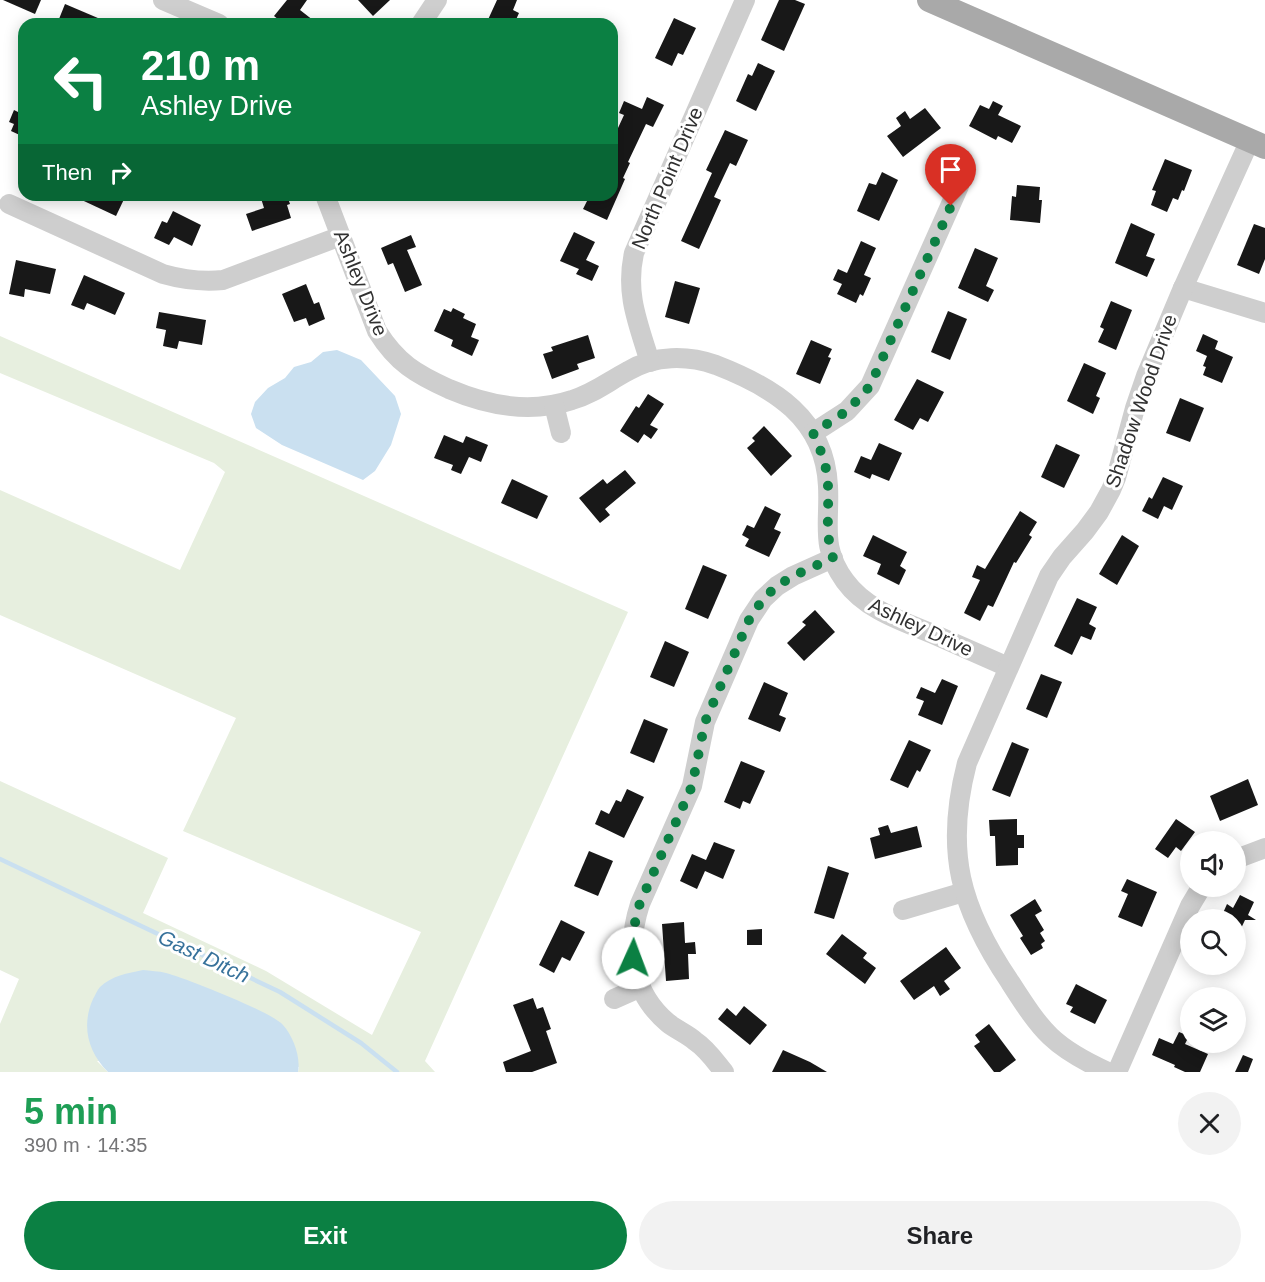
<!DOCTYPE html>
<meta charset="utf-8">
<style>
body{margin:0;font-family:Arial,sans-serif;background:#f2f2f2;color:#202124;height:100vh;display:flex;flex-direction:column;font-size:22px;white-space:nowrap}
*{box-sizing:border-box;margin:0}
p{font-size:20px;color:#757577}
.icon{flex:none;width:33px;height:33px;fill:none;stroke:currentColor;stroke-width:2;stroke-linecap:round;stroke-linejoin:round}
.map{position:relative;height:1072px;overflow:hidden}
.sheet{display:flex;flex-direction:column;background:#fff;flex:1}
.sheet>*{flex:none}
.top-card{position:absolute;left:18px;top:18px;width:600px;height:183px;border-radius:18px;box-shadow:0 3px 15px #0003;background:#0b8043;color:#fff;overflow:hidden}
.buttons{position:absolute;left:1180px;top:831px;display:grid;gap:12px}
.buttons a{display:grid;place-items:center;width:66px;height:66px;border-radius:50%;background:#fff;box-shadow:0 3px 15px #0003;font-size:30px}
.pin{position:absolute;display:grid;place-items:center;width:51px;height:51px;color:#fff;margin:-62px -26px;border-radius:50% 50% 50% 0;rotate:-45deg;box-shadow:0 0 6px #0007}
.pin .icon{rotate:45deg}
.me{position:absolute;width:66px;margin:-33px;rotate:2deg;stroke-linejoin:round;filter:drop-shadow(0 0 4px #0008)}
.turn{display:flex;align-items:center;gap:21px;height:126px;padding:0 24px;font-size:27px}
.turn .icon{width:78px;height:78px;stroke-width:2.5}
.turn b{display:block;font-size:42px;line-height:51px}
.then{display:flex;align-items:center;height:57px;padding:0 24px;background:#0003;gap:12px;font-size:22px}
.round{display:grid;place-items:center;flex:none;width:63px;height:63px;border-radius:32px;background:#f2f2f2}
.summary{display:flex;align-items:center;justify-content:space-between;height:102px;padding:0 24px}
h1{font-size:36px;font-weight:600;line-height:45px;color:#1e9e55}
.primary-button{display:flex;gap:12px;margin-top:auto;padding:12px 24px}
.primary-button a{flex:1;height:69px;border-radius:36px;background:#0b8043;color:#fff;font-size:24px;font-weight:600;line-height:69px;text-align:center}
.primary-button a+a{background:#f2f2f2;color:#202124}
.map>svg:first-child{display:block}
.green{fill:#e7efdf}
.water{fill:#cae0f0}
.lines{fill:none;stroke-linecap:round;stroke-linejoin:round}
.stream{stroke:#cae0f0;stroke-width:4.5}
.building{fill:#181818}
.minor{stroke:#cecece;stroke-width:20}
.major{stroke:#a9a9a9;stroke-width:24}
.route{stroke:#0b8043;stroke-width:10;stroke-dasharray:0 18}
.labels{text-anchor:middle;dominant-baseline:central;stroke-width:6;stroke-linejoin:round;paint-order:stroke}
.street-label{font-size:20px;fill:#313131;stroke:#fff}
.water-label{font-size:21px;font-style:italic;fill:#37729b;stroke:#fff}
</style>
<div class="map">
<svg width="1265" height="1072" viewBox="0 0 1265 1072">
<rect width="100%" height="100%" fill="#fff"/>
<path class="green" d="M 0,336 L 628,612 L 425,1061 L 435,1072 L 298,1072 L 299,1067 L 97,1061 L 108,1072 L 0,1072 L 0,1024 L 19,979 L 0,970 L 0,781 L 168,858 L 143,913 L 266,971 L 372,1035 L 421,932 L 183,831 L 236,718 L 0,615 L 0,490 L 180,570 L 225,472 L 214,463 L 0,373 Z"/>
<g class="water">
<path d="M 337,350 L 361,360 L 395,396 L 401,414 L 391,445 L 375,471 L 363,480 L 282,445 L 256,428 L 251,414 L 255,402 L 268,388 L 285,378 L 294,367 L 311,362 L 323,352 Z"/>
<path d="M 143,970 C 150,971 159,971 166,973 C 185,978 272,1012 283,1025 C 293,1036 301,1057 298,1072 L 108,1072 C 88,1052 81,1026 93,999 C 95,996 97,990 100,987 C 111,976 128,973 143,970 Z"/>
</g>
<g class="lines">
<path class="stream" d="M 0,859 L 280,992 L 361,1043 L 397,1072"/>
</g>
<g class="building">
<path d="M 3,0 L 41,0 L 35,14 Z"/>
<path d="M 287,0 L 307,0 L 300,10 L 318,24 L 284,24 L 274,16 Z"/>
<path d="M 358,0 L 390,0 L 373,16 Z"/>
<path d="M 497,0 L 517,0 L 513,10 L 519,13 L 514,24 L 486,24 Z"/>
<path d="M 779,0 L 795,0 L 805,4 L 784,51 L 761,40 Z"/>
<path d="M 65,4 L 112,24 L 57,24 Z"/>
<path d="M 674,18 L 696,28 L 683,55 L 678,53 L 672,66 L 655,58 Z"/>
<path d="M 758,63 L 775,71 L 756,111 L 736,101 L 748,74 L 752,76 Z"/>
<path d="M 647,97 L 664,105 L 653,127 L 646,124 L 628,162 L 630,163 L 623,178 L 625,179 L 607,220 L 583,209 L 590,195 L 612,195 L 612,141 L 624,115 L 619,113 L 624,101 L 642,109 Z"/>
<path d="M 24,100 L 24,137 L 11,131 L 14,124 L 9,122 L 14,110 L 18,112 Z"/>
<path d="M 993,101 L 1003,106 L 998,115 L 1021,126 L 1012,143 L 998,136 L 996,140 L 969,126 L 980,105 L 989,109 Z"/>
<path d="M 925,108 L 941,128 L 903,157 L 887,136 L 901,126 L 896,118 L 905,111 L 910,119 Z"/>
<path d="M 725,130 L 748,140 L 736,166 L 730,163 L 714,197 L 721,200 L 699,249 L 681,241 L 712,173 L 706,170 Z"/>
<path d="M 1165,159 L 1192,170 L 1184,191 L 1182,190 L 1178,200 L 1173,198 L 1167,212 L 1151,205 L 1156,191 L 1152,190 Z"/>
<path d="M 882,172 L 898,180 L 879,221 L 857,211 L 869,183 L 876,185 Z"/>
<path d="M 1017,185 L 1040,187 L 1039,200 L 1042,200 L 1040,223 L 1010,220 L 1012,196 L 1016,197 Z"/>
<path d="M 71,195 L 126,195 L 116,216 Z"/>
<path d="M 260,195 L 287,195 L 290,204 L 287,205 L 291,218 L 252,231 L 246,214 L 264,208 Z"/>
<path d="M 173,211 L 201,225 L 192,246 L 174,237 L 169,245 L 154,238 L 162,221 L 167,223 Z"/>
<path d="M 1131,223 L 1155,234 L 1146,256 L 1155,259 L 1147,277 L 1115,263 Z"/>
<path d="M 1254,224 L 1265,228 L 1265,259 L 1259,274 L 1237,265 Z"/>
<path d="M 574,232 L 595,242 L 586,260 L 599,266 L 592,281 L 576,274 L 579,269 L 560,261 Z"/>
<path d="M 411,235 L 416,247 L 407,250 L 422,285 L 405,292 L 393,263 L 388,265 L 381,248 Z"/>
<path d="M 861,241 L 876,248 L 864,275 L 871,278 L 863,296 L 860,294 L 856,303 L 837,294 L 842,284 L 833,280 L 838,269 L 847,273 Z"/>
<path d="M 975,248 L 998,258 L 986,286 L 994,290 L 988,302 L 958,288 Z"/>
<path d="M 16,260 L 56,269 L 50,294 L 25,289 L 24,297 L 9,294 Z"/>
<path d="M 84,275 L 125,293 L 115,315 L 87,303 L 84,310 L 71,305 Z"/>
<path d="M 675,281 L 700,288 L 689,324 L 665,317 Z"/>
<path d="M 306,284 L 314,304 L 319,302 L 325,319 L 309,326 L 306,318 L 294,322 L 282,294 Z"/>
<path d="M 1111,301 L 1132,310 L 1116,350 L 1098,342 L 1104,329 L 1100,327 Z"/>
<path d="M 453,308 L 465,314 L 463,318 L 476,324 L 471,337 L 479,340 L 472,356 L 451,346 L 453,340 L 434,331 L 444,309 L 451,312 Z"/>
<path d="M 948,311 L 967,319 L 950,360 L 931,352 Z"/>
<path d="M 159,312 L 206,320 L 202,345 L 179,341 L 177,349 L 163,346 L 166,330 L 156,328 Z"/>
<path d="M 1203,334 L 1218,341 L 1215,349 L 1233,357 L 1222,383 L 1203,375 L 1206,367 L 1203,366 L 1207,356 L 1196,351 Z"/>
<path d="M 588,335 L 595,358 L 577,364 L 579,369 L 552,379 L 543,354 L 553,351 L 551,347 Z"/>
<path d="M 811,340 L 832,349 L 828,357 L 831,358 L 820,384 L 796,374 Z"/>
<path d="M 1084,363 L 1106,373 L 1096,396 L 1100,398 L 1093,414 L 1067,401 Z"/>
<path d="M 917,379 L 944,392 L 928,422 L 920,418 L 913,430 L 894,420 Z"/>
<path d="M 648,394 L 664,404 L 650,425 L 658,429 L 651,439 L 644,434 L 638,443 L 620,431 L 636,406 L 639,408 Z"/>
<path d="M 1180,398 L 1204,408 L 1190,442 L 1166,433 Z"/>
<path d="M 764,426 L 792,456 L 771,476 L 747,448 L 755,441 L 752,438 Z"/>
<path d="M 444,435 L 463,443 L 466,436 L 488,445 L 481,462 L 469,457 L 461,474 L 451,470 L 453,465 L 434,458 Z"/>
<path d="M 879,443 L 902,453 L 889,481 L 872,474 L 870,479 L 854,472 L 861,456 L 871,460 Z"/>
<path d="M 1056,444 L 1080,455 L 1064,488 L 1041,477 Z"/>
<path d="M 625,470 L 636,483 L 605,509 L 610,515 L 600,523 L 579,498 L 603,479 L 607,484 Z"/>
<path d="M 1163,477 L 1183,486 L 1172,510 L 1164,506 L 1158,519 L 1142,511 L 1149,497 L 1152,499 Z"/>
<path d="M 512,479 L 548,496 L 537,519 L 501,503 Z"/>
<path d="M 765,506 L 781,514 L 774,529 L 781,532 L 769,557 L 745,546 L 749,539 L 742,535 L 747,525 L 754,528 Z"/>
<path d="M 1020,511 L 1037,522 L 1029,535 L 1032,537 L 1016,563 L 1014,562 L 993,607 L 988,605 L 980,621 L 964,613 L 980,580 L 972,577 L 977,565 L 985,569 Z"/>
<path d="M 873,535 L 907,552 L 900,566 L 906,570 L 899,585 L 877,574 L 881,564 L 863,556 Z"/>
<path d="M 1122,535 L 1139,546 L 1117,585 L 1099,574 Z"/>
<path d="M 703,565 L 727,575 L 708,619 L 685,609 Z"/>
<path d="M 1077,598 L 1097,607 L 1089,624 L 1096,628 L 1091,640 L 1081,636 L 1072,655 L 1054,646 Z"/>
<path d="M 815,610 L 835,632 L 804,661 L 787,643 L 806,625 L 802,622 Z"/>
<path d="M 665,641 L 689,652 L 674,687 L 650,677 Z"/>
<path d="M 1041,674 L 1062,682 L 1047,718 L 1026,709 Z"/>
<path d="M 942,679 L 958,686 L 942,725 L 918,715 L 924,701 L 916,698 L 921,687 L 935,693 Z"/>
<path d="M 764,682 L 788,693 L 779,715 L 786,718 L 780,732 L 748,719 Z"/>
<path d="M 644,719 L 668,729 L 654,763 L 630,753 Z"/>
<path d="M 909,740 L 931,750 L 920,772 L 917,770 L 908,788 L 890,780 Z"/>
<path d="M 1012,742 L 1029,749 L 1010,797 L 992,790 Z"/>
<path d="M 741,761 L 765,771 L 750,804 L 743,801 L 740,809 L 724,802 Z"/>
<path d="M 1248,779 L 1258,805 L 1220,821 L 1210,796 Z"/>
<path d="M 627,789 L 644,797 L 624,838 L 595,824 L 601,810 L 609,814 L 616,800 L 621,802 Z"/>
<path d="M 1017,819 L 1017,835 L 1024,835 L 1024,848 L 1018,848 L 1018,865 L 996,866 L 995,836 L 990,836 L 989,820 Z"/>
<path d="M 1176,819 L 1195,832 L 1181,851 L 1176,847 L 1168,858 L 1155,849 Z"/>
<path d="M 888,825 L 891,833 L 917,826 L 922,847 L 875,859 L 870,838 L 880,835 L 878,828 Z"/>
<path d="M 714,842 L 735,850 L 723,879 L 705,871 L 697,889 L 680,881 L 692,854 L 706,860 Z"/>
<path d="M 589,851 L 613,861 L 598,896 L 574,886 Z"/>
<path d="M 828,866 L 849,873 L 834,919 L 814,913 Z"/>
<path d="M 1127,879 L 1157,892 L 1142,927 L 1118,917 L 1128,894 L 1121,891 Z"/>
<path d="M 1240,895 L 1254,902 L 1248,915 L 1256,920 L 1245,920 L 1236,939 L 1236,920 L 1220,920 L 1227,904 L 1233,908 Z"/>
<path d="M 1035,899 L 1042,911 L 1035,915 L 1044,930 L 1040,933 L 1045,941 L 1041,944 L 1043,948 L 1031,955 L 1020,938 L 1023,936 L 1010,915 Z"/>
<path d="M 561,920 L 585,932 L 570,961 L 562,957 L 554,973 L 539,965 Z"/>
<path d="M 684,922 L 685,943 L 695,942 L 696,954 L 688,954 L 689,979 L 666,981 L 662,924 Z"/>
<path d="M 762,929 L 762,945 L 747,945 L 747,930 Z"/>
<path d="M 842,934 L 867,953 L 863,958 L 876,968 L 865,984 L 826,954 Z"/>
<path d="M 946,947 L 961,968 L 944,981 L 950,989 L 940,996 L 934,986 L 914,1000 L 900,981 Z"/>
<path d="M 1076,984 L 1107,1000 L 1095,1024 L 1070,1012 L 1073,1007 L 1066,1004 Z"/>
<path d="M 533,998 L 537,1009 L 543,1007 L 551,1029 L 546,1031 L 557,1063 L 532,1072 L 506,1072 L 503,1062 L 531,1051 L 513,1005 Z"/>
<path d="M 744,1006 L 767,1025 L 750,1045 L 718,1019 L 727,1008 L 736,1016 Z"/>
<path d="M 989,1024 L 1016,1060 L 1000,1072 L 994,1072 L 974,1046 L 980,1042 L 975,1035 Z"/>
<path d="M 1179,1032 L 1189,1036 L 1185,1044 L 1208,1054 L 1200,1072 L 1185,1072 L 1174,1067 L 1175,1065 L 1152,1055 L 1159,1038 L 1173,1044 Z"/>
<path d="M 783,1050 L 810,1062 L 827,1072 L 772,1072 Z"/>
<path d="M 1243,1055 L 1253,1059 L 1248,1072 L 1235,1072 Z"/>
</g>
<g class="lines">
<g class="minor">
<path d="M 163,0 L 219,24"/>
<path d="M 421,24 L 437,0"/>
<path d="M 325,195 L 377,331 C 397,363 416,374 449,389 C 489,406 530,414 572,400 C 593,394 609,381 628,371 C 655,355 687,355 716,365 C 773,387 825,418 828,486 C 830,524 820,547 845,581 C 866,610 902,621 933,634 C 958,645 983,656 1008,667"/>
<path d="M 9,204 L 163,274 C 184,280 202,282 223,280 L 341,236"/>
<path d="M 1183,288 L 1265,313"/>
<path d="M 650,362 C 638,323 625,294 634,253 L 745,0"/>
<path d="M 554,405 L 561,433"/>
<path d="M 813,433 L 847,411 L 870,386 L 959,186"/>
<path d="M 1236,859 L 1265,848"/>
<path d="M 903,910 L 964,892"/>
<path d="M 614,999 L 641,987"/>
<path d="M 724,1072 C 715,1061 707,1049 695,1041 C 687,1034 677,1030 668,1023 C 631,992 626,947 640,904 L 692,786 L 705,722 L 749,620 L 763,599 L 777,586 L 793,576 L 833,558"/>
<path d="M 1108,1072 C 1053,1047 1042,1032 1010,982 C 960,908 944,851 967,763 L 1049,576 L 1062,557 L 1085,531 L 1099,512 L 1111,490 L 1116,478 L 1135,408 L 1146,376 L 1183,288 L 1250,140"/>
<path d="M 1117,1072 L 1190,906 L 1202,886"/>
</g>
<path class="major" d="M 929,0 L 1265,147"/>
</g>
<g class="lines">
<path class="route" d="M 633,958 C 632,938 634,922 640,903 L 692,786 L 705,722 L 749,620 L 763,599 L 777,586 L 793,576 L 833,558 C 825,534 829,513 828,488 C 828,468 821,450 813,433 L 847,411 L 870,386 L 951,206"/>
</g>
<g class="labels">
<g class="street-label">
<text transform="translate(667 178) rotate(-67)">North Point Drive</text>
<text transform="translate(361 283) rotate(68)">Ashley Drive</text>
<text transform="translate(1141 401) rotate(-71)">Shadow Wood Drive</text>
<text transform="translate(921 627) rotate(25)">Ashley Drive</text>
</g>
<g class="water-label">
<text transform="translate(204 956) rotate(25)">Gast Ditch</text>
</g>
</g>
</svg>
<div class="buttons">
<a><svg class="icon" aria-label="sound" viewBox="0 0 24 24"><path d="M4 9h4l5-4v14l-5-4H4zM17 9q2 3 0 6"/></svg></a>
<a><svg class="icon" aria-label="search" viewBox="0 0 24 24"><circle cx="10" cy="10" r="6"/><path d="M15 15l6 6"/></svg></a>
<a><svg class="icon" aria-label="layers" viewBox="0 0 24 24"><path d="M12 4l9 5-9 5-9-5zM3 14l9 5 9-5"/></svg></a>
</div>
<div class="pin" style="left:951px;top:206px;background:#d93025"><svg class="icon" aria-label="arrive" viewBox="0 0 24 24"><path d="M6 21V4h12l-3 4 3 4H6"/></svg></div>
<svg class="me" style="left:633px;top:958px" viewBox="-20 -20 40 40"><circle r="19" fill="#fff"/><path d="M0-13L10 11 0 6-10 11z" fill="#0b8043"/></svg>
<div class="top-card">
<div class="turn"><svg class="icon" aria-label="left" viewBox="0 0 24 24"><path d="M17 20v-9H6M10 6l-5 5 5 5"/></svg><div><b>210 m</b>Ashley Drive</div></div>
<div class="then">Then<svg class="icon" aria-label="right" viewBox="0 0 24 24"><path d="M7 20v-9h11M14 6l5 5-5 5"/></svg></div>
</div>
</div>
<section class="sheet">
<div class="summary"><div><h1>5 min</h1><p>390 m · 14:35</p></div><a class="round"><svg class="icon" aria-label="close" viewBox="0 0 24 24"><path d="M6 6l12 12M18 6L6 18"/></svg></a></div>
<div class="primary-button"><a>Exit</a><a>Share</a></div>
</section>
